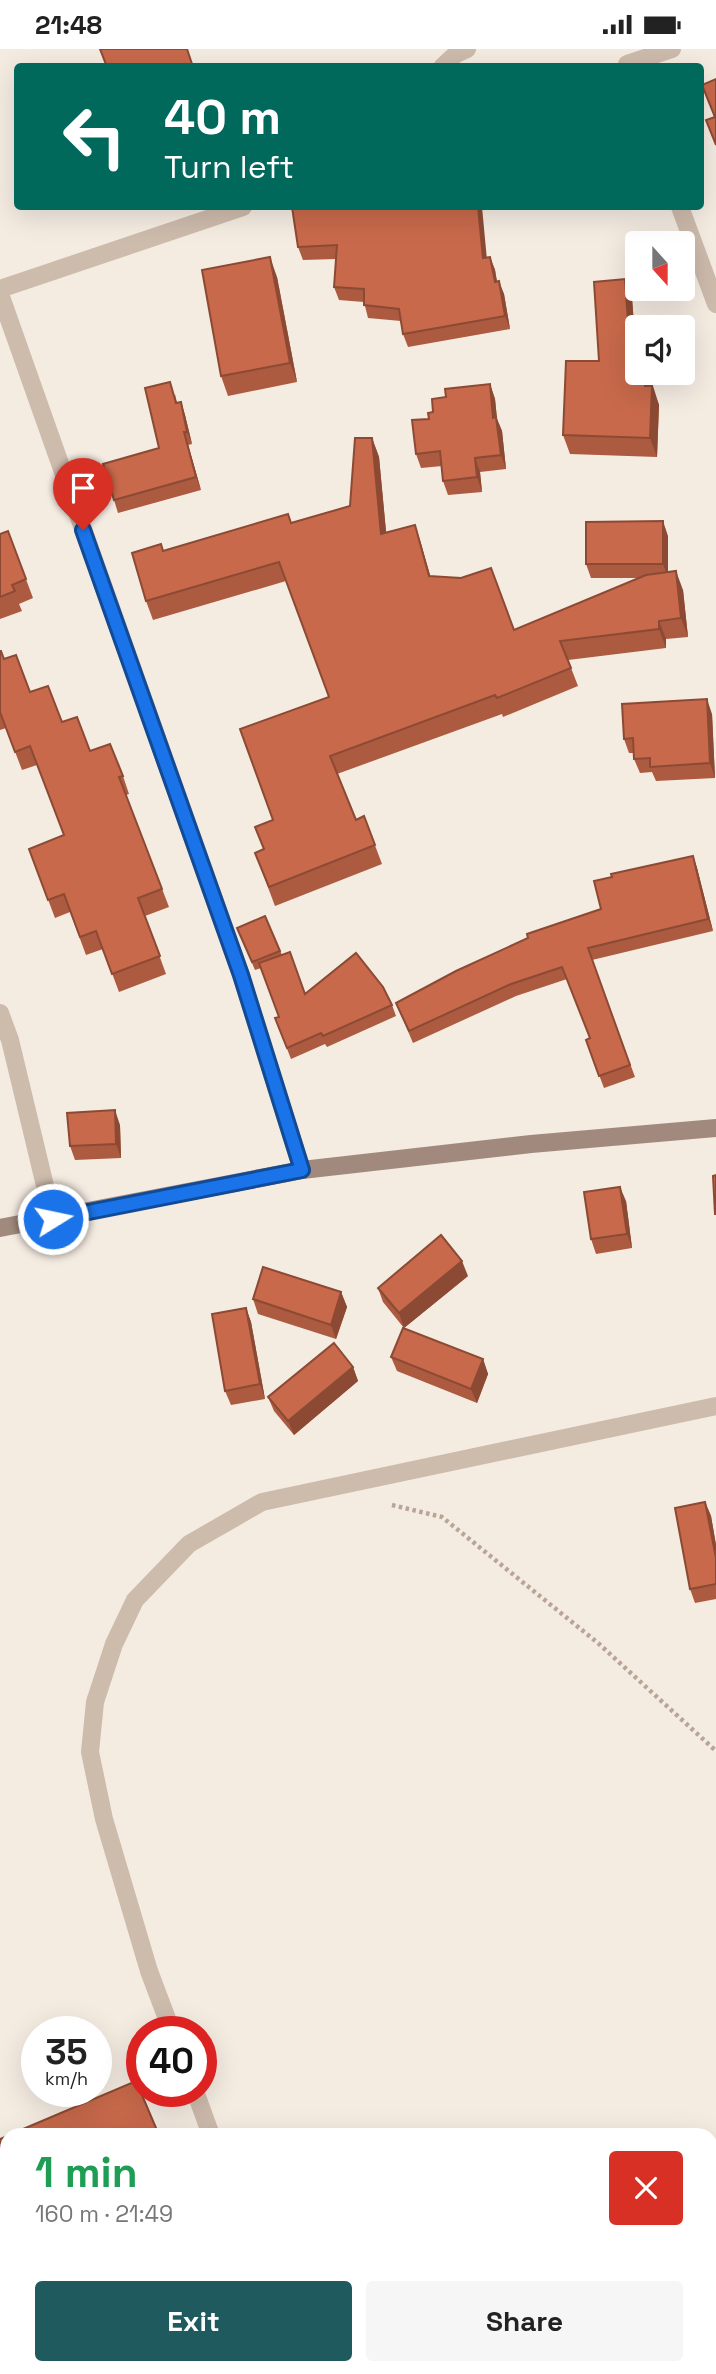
<!DOCTYPE html>
<meta charset="utf-8">
<style>
body{margin:0;font-family:"Space Grotesk",sans-serif;background:#f6f6f6;color:#222;height:100vh;display:flex;flex-direction:column;font-size:26px;white-space:nowrap}
*{box-sizing:border-box;margin:0}
p{font-size:23px;color:#767676}
.icon{flex:none;width:38px;height:38px;fill:none;stroke:currentColor;stroke-width:2;stroke-linecap:round;stroke-linejoin:round}
.map{position:relative;flex:1;overflow:hidden}
.sheet{position:absolute;left:0px;top:2079px;width:718px;height:247px;display:flex;flex-direction:column;background:#fff;border-radius:21px 21px 0 0;box-shadow:0 7px 28px #0002}
.sheet>*{flex:none}
.hud{position:absolute;left:14px;top:14px;width:690px;height:147px;border-radius:7px;box-shadow:0 7px 28px #0002;background:#00695c;color:#fff;overflow:hidden}
.needle{width:46px;rotate:159deg}
.tools{position:absolute;left:625px;top:182px;display:grid;gap:14px}
.tools a{display:grid;place-items:center;width:70px;height:70px;border-radius:7px;background:#fff;box-shadow:0 7px 28px #0002;font-size:35px}
.speed{position:absolute;left:21px;top:1967px;display:flex;gap:14px;font-size:35px;font-weight:700;text-align:center}
.speed>*{display:grid;place-content:center;width:91px;height:91px;border-radius:50%;background:#fff;box-shadow:0 7px 28px #0002;line-height:1}
.speed small{font-size:18px;font-weight:400}
.speed .limit{border:10px solid #d22;background:#fff;color:#111}
.pin{position:absolute;display:grid;place-items:center;width:60px;height:60px;color:#fff;margin:-72px -30px;border-radius:50% 50% 50% 0;rotate:-45deg;box-shadow:0 0 7px #0007}
.pin .icon{rotate:45deg}
.me{position:absolute;width:77px;margin:-38px;rotate:80deg;stroke-linejoin:round;filter:drop-shadow(0 0 5px #0008)}
.turn{display:flex;align-items:center;gap:24px;height:147px;padding:0 35px;font-size:32px}
.turn .icon{width:91px;height:91px;stroke-width:2.5}
.turn b{display:block;font-size:49px;line-height:60px}
.round{display:grid;place-items:center;flex:none;width:74px;height:74px;border-radius:7px;background:#f6f6f6}
.overview{display:flex;align-items:center;justify-content:space-between;height:119px;padding:0 35px}
h1{font-size:42px;font-weight:700;line-height:52px;color:#1e9e55}
.cta{display:flex;gap:14px;margin-top:auto;padding:14px 35px}
.cta a{flex:1;height:80px;border-radius:7px;background:#1f5a5e;color:#fff;font-size:28px;font-weight:700;line-height:80px;text-align:center}
.cta a+a{background:#f6f6f6;color:#222}
.status{display:flex;justify-content:space-between;align-items:center;height:49px;padding:0 35px;background:#fff;direction:ltr}
.status svg{height:19px;fill:currentColor}
.map>svg:first-child{display:block}
.lines{fill:none;stroke-linecap:round;stroke-linejoin:round}
.path{stroke:#b9a596;stroke-width:4.5;stroke-dasharray:3.5 3.5;stroke-linecap:butt}
.lane{stroke:#cdbbac;stroke-width:18}
.street{stroke:#cdbbac;stroke-width:18}
.secondary{stroke:#a18a7d;stroke-width:18}
.wall{fill:#ac5a40}
.shaded-wall{fill:#8c4a34}
.building{fill:#c8694b;stroke:#8c4a34;stroke-width:2}
.route-casing{stroke:#114b97;stroke-width:18}
.route{stroke:#1a73e8;stroke-width:12}
</style>
<div class="status"><b>21:48</b><svg viewBox="0 0 49 12"><path d="M0 12V9h3v3zM5 12V6h3v6zM10 12V3h3v9zM15 12V0h3v12zM26 1h20v11H26zM47 4h2v5h-2z"/></svg></div>
<div class="map">
<svg width="716" height="2325" viewBox="0 0 716 2325">
<rect width="100%" height="100%" fill="#f4ebe1"/>
<g class="lines">
<path class="path" d="M 392,1456 L 442,1468 L 598,1594 L 716,1702"/>
<g class="lane">
<path d="M 0,245 L 241,926 L 302,1121"/>
<path d="M 0,964 L 10,991 L 53,1170"/>
<path d="M 172,1983 L 149,1922 L 104,1770 L 90,1703 L 95,1653 L 114,1595 L 135,1551 L 189,1495 L 262,1453 L 716,1357"/>
<path d="M 195,2042 L 211,2086"/>
<path d="M 299,2319 L 301,2325"/>
</g>
<g class="street">
<path d="M 627,15 L 672,0"/>
<path d="M 442,18 L 456,5 L 467,0"/>
<path d="M 680,158 L 716,255"/>
<path d="M 0,240 L 243,158"/>
</g>
<path class="secondary" d="M 0,1179 L 302,1121 L 531,1095 L 716,1079"/>
</g>
<g class="wall">
<path d="M 292,158 L 487,208 L 490,208 L 495,221 L 497,232 L 504,245 L 510,280 L 408,298 L 403,285 L 401,272 L 368,269 L 364,253 L 339,251 L 334,238 L 336,210 L 303,211 L 298,198 Z"/>
<path d="M 277,228 L 297,333 L 228,347 L 221,327 Z"/>
<path d="M 632,249 L 637,324 L 653,334 L 652,338 L 659,356 L 657,408 L 570,405 L 563,386 Z"/>
<path d="M 490,335 L 495,350 L 497,370 L 502,382 L 506,420 L 480,423 L 482,443 L 448,446 L 443,432 L 442,417 L 421,419 L 416,405 L 429,370 L 446,348 Z"/>
<path d="M 175,345 L 177,354 L 181,353 L 185,366 L 192,395 L 188,396 L 201,441 L 118,464 L 114,451 L 159,399 Z"/>
<path d="M 372,389 L 379,408 L 386,483 L 415,476 L 421,495 L 430,527 L 514,581 L 638,529 L 591,529 L 586,515 L 668,487 L 668,523 L 683,541 L 688,588 L 666,590 L 666,599 L 568,611 L 578,637 L 503,668 L 502,665 L 337,725 L 356,771 L 364,767 L 382,815 L 275,857 L 255,804 L 263,801 L 273,771 L 329,648 L 286,532 L 153,571 L 146,552 L 163,502 L 292,474 L 350,457 Z"/>
<path d="M 8,482 L 33,549 L 19,555 L 22,562 L 0,570 L 0,485 Z"/>
<path d="M 0,602 L 4,610 L 30,643 L 90,702 L 123,727 L 129,745 L 126,746 L 169,858 L 145,867 L 166,925 L 119,943 L 103,900 L 86,906 L 70,863 L 55,869 L 29,800 L 64,786 L 37,716 L 22,721 L 6,679 L 0,681 Z"/>
<path d="M 712,665 L 715,729 L 656,732 L 652,723 L 640,724 L 634,710 L 634,704 L 629,704 L 624,690 Z"/>
<path d="M 693,807 L 697,819 L 713,882 L 592,911 L 635,1028 L 604,1039 L 586,991 L 590,989 L 567,930 L 516,947 L 413,994 L 396,954 L 601,860 Z"/>
<path d="M 265,867 L 282,906 L 305,945 L 392,956 L 396,967 L 327,998 L 325,995 L 291,1010 L 275,969 L 279,968 L 261,919 L 255,921 L 237,879 Z"/>
<path d="M 120,1076 L 121,1109 L 75,1111 L 70,1097 Z"/>
<path d="M 626,1152 L 632,1199 L 596,1205 L 591,1190 Z"/>
<path d="M 468,1227 L 404,1279 L 383,1253 L 378,1239 Z"/>
<path d="M 341,1243 L 347,1258 L 336,1290 L 258,1265 L 253,1250 Z"/>
<path d="M 246,1259 L 251,1273 L 265,1350 L 231,1356 L 225,1342 Z"/>
<path d="M 391,1308 L 483,1310 L 488,1325 L 477,1354 L 397,1322 Z"/>
<path d="M 353,1318 L 358,1332 L 294,1386 L 274,1362 L 268,1348 Z"/>
<path d="M 705,1453 L 711,1467 L 716,1496 L 716,1550 L 695,1554 L 690,1540 Z"/>
<path d="M 110,2319 L 139,2319 L 124,2325 L 113,2325 Z"/>
<path d="M 698,2319 L 710,2319 L 716,2325 L 701,2325 Z"/>
</g>
<g class="shaded-wall">
<path d="M 478,158 L 482,158 L 488,222 L 483,209 Z"/>
<path d="M 270,208 L 277,228 L 297,333 L 290,314 Z"/>
<path d="M 490,208 L 495,221 L 499,246 L 495,233 Z"/>
<path d="M 625,230 L 632,249 L 635,287 L 637,293 L 637,323 L 634,315 L 629,286 Z"/>
<path d="M 499,232 L 504,245 L 510,280 L 505,267 Z"/>
<path d="M 645,324 L 649,324 L 659,356 L 657,408 L 650,389 L 645,337 Z"/>
<path d="M 490,335 L 495,350 L 497,370 L 502,382 L 506,420 L 501,406 L 493,369 Z"/>
<path d="M 181,353 L 185,366 L 192,395 L 187,383 Z"/>
<path d="M 184,383 L 188,396 L 201,441 L 196,428 Z"/>
<path d="M 372,389 L 379,408 L 388,503 L 381,485 Z"/>
<path d="M 475,409 L 480,423 L 482,443 L 477,428 Z"/>
<path d="M 663,472 L 668,487 L 668,529 L 663,515 Z"/>
<path d="M 415,476 L 421,495 L 436,546 L 429,527 Z"/>
<path d="M 676,522 L 683,541 L 688,588 L 681,569 Z"/>
<path d="M 659,572 L 666,590 L 666,599 L 659,580 Z"/>
<path d="M 707,650 L 712,665 L 715,729 L 710,714 Z"/>
<path d="M 693,807 L 697,819 L 713,882 L 708,870 Z"/>
<path d="M 115,1061 L 120,1076 L 121,1109 L 116,1095 Z"/>
<path d="M 620,1138 L 626,1152 L 632,1199 L 627,1185 Z"/>
<path d="M 462,1212 L 468,1227 L 404,1279 L 399,1264 Z"/>
<path d="M 341,1243 L 347,1258 L 336,1290 L 331,1276 Z"/>
<path d="M 246,1259 L 251,1273 L 265,1350 L 260,1335 Z"/>
<path d="M 483,1310 L 488,1325 L 477,1354 L 471,1340 Z"/>
<path d="M 353,1318 L 358,1332 L 294,1386 L 288,1372 Z"/>
<path d="M 705,1453 L 711,1467 L 716,1496 L 716,1509 Z"/>
</g>
<g class="building">
<path d="M 100,0 L 187,0 L 193,18 L 107,18 Z"/>
<path d="M 716,30 L 716,96 L 706,71 L 715,68 L 702,36 Z"/>
<path d="M 292,158 L 478,158 L 483,209 L 490,208 L 495,233 L 499,232 L 505,267 L 403,285 L 399,260 L 364,256 L 364,240 L 334,238 L 337,196 L 298,198 Z"/>
<path d="M 270,208 L 290,314 L 221,327 L 202,221 Z"/>
<path d="M 625,230 L 629,286 L 635,286 L 634,315 L 637,315 L 637,324 L 645,324 L 645,337 L 652,337 L 650,389 L 563,386 L 566,312 L 599,312 L 594,233 Z"/>
<path d="M 170,333 L 176,354 L 181,353 L 187,383 L 184,383 L 196,428 L 114,451 L 103,415 L 159,399 L 145,339 Z"/>
<path d="M 490,335 L 493,369 L 496,368 L 501,406 L 475,409 L 477,428 L 443,432 L 440,402 L 416,405 L 412,371 L 429,370 L 428,364 L 433,363 L 432,350 L 446,348 L 445,340 Z"/>
<path d="M 355,389 L 372,389 L 381,485 L 415,476 L 429,527 L 461,529 L 491,519 L 514,581 L 646,526 L 676,522 L 681,569 L 659,572 L 659,580 L 560,592 L 571,619 L 497,649 L 495,646 L 330,707 L 356,771 L 364,767 L 375,796 L 269,838 L 255,804 L 264,800 L 255,778 L 273,771 L 240,680 L 329,648 L 279,513 L 146,552 L 132,504 L 161,495 L 163,502 L 288,465 L 291,474 L 350,457 Z"/>
<path d="M 663,472 L 663,515 L 586,515 L 586,473 Z"/>
<path d="M 8,482 L 26,530 L 12,536 L 15,542 L 0,548 L 0,485 Z"/>
<path d="M 0,602 L 1,602 L 4,610 L 16,606 L 30,643 L 48,637 L 62,673 L 77,668 L 90,702 L 110,695 L 123,727 L 119,728 L 162,840 L 138,849 L 160,907 L 112,925 L 96,882 L 80,888 L 64,845 L 48,851 L 29,800 L 64,786 L 30,697 L 15,703 L 0,663 Z"/>
<path d="M 707,650 L 710,714 L 650,718 L 650,709 L 634,710 L 633,689 L 624,690 L 622,655 Z"/>
<path d="M 693,807 L 708,870 L 588,899 L 630,1016 L 599,1027 L 586,991 L 590,989 L 562,918 L 511,935 L 409,982 L 396,954 L 456,922 L 528,889 L 527,885 L 601,860 L 594,832 L 612,828 L 611,825 Z"/>
<path d="M 265,867 L 280,902 L 252,913 L 237,879 Z"/>
<path d="M 290,903 L 305,945 L 356,904 L 383,938 L 392,956 L 323,987 L 321,984 L 287,999 L 275,969 L 279,968 L 259,914 Z"/>
<path d="M 115,1061 L 116,1095 L 70,1097 L 67,1064 Z"/>
<path d="M 716,1126 L 716,1165 L 715,1165 L 713,1127 Z"/>
<path d="M 620,1138 L 627,1185 L 591,1190 L 584,1143 Z"/>
<path d="M 441,1186 L 462,1212 L 399,1264 L 378,1239 Z"/>
<path d="M 263,1218 L 341,1243 L 331,1276 L 253,1250 Z"/>
<path d="M 246,1259 L 260,1335 L 225,1342 L 212,1265 Z"/>
<path d="M 403,1279 L 483,1310 L 471,1340 L 391,1308 Z"/>
<path d="M 334,1294 L 353,1318 L 288,1372 L 268,1348 Z"/>
<path d="M 705,1453 L 716,1509 L 716,1535 L 690,1540 L 675,1459 Z"/>
<path d="M 136,2032 L 159,2086 L 9,2086 Z"/>
<path d="M 7,2087 L 7,2115 L 0,2098 L 0,2090 Z"/>
<path d="M 716,2283 L 716,2325 L 714,2325 L 707,2319 L 710,2319 L 710,2290 Z"/>
<path d="M 182,2319 L 245,2319 L 247,2325 L 184,2325 Z"/>
</g>
<g class="lines">
<g class="route-casing">
<path id="route" d="M 53,1170 L 302,1121 L 241,926 L 83,481"/>
</g>
<use href="#route" class="route"/>
</g>
</svg>
<div class="tools">
<a><svg class="needle" viewBox="-14 -14 28 28"><path d="M0-13l5 13h-10z" fill="#e53935"/><path d="M0 13l5-13h-10z" fill="#767676"/></svg></a>
<a><svg class="icon" aria-label="sound" viewBox="0 0 24 24"><path d="M4 9h4l5-4v14l-5-4H4zM17 9q2 3 0 6"/></svg></a>
</div>
<div class="speed"><div>35<small>km/h</small></div><div class="limit">40</div></div>
<div class="pin" style="left:83px;top:481px;background:#d93025"><svg class="icon" aria-label="arrive" viewBox="0 0 24 24"><path d="M6 21V4h12l-3 4 3 4H6"/></svg></div>
<svg class="me" style="left:53px;top:1170px" viewBox="-20 -20 40 40"><circle r="17" fill="#1a73e8" stroke="#fff" stroke-width="3"/><path d="M0-11L8 9 0 5-8 9z" fill="#fff"/></svg>
<div class="hud">
<div class="turn"><svg class="icon" aria-label="left" viewBox="0 0 24 24"><path d="M17 20v-9H6M10 6l-5 5 5 5"/></svg><div><b>40 m</b>Turn left</div></div>
</div>
<section class="sheet">
<div class="overview"><div><h1>1 min</h1><p>160 m · 21:49</p></div><a class="round" style="background:#d93025;color:#fff"><svg class="icon" aria-label="close" viewBox="0 0 24 24"><path d="M6 6l12 12M18 6L6 18"/></svg></a></div>
<div class="cta"><a>Exit</a><a>Share</a></div>
</section>
</div>
